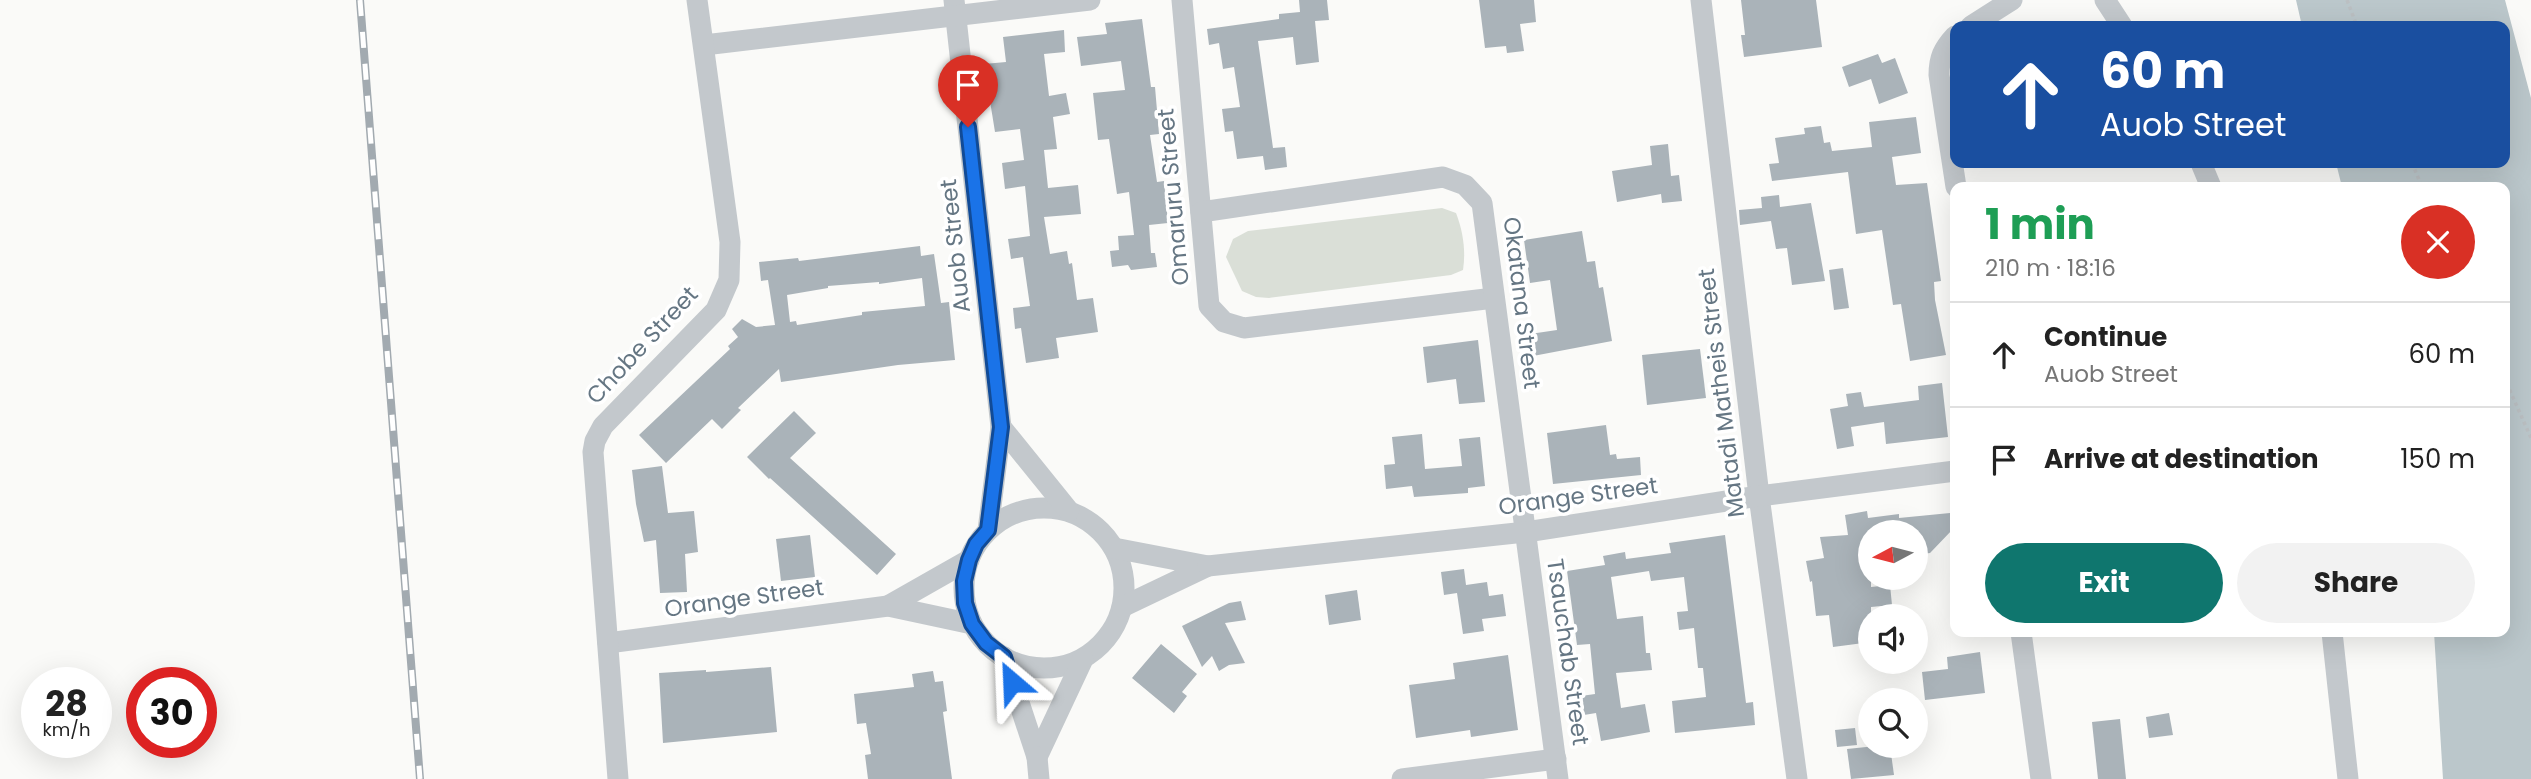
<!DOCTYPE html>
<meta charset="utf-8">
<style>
body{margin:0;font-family:Poppins,sans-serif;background:#f2f2f2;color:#222;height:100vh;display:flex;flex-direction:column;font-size:26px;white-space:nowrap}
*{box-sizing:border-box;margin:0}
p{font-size:23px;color:#767676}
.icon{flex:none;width:38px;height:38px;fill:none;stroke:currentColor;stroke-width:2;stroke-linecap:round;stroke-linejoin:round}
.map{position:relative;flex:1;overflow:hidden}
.panel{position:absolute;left:1950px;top:182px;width:560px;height:455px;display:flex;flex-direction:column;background:#fff;border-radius:14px;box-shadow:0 7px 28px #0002}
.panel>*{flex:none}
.guide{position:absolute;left:1950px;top:21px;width:560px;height:147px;border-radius:14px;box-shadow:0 7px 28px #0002;background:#1a4fa0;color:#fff;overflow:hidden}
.needle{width:46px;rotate:263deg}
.controls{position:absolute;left:1858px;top:520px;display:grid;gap:14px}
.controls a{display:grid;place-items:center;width:70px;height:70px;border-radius:50%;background:#fff;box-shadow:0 7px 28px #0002;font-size:35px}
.speed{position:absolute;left:21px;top:667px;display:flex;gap:14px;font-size:35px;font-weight:700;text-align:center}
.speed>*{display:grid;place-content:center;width:91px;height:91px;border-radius:50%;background:#fff;box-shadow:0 7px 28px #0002;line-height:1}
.speed small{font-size:18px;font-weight:400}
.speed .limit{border:10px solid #d22;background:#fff;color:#111}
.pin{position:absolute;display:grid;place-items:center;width:60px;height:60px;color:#fff;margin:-72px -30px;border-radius:50% 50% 50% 0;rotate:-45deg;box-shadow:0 0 7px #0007}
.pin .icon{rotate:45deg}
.me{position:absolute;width:77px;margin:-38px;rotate:334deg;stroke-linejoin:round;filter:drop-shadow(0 0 5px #0008)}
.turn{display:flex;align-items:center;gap:24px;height:147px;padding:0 35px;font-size:32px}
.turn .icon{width:91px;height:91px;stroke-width:2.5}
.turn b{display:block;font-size:49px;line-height:60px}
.round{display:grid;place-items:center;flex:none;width:74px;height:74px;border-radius:37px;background:#f2f2f2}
.overview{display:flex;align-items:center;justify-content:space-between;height:119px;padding:0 35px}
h1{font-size:42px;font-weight:700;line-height:52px;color:#1e9e55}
.button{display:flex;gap:14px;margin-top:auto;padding:14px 35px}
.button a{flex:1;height:80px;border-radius:42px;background:#0f766e;color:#fff;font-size:28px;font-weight:700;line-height:80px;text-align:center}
.button a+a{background:#f2f2f2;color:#222}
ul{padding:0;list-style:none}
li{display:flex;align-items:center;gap:21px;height:105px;padding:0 35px;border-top:2px solid #e0e0e0}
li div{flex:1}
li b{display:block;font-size:26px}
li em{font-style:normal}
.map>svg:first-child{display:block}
.green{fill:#dadfd7}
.water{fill:#bbc7cb}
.building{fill:#aab3b9;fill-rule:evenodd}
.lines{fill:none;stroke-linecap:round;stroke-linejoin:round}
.path{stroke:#bbbfc2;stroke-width:3.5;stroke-dasharray:3.5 3.5;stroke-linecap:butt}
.minor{stroke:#c3c8cc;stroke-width:21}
.rail-casing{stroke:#a2aab0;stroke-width:8}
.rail{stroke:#fff;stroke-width:5;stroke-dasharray:16;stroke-linecap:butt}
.route-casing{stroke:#114b97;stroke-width:18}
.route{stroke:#1a73e8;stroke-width:12}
.labels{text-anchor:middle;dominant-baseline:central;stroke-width:7;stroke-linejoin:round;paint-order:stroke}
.street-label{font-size:23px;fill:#657683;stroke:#fff}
</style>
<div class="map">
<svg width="2531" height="779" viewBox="0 0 2531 779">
<rect width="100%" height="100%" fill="#fafaf8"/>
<path class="green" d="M 1442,208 L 1456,213 C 1463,231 1466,251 1463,270 L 1451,275 L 1269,298 L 1256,297 L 1242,291 L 1226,257 L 1233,239 L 1248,231 Z"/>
<path class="water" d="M 2296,0 L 2505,0 L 2531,98 L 2531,779 L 2443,779 L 2434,632 L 2504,632 L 2504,187 L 2342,187 L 2336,163 L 2504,163 L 2504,26 L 2302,26 Z"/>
<g class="building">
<path d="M 1299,0 L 1327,0 L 1329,20 L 1315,21 L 1319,62 L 1296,65 L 1293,37 L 1258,41 L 1273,148 L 1285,147 L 1287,167 L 1265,170 L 1263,156 L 1237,159 L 1233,131 L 1225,132 L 1222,109 L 1240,107 L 1234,67 L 1223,69 L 1219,43 L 1209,45 L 1207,29 L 1279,19 L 1279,14 L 1300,12 Z"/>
<path d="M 1479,0 L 1534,0 L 1536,22 L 1520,24 L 1524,51 L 1507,53 L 1506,46 L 1485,48 Z"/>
<path d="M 1741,0 L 1816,0 L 1822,47 L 1744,57 L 1741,35 L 1745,35 Z"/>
<path d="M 1142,19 L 1151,87 L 1155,87 L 1159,134 L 1150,135 L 1157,182 L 1164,181 L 1168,223 L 1149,225 L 1151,253 L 1155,253 L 1157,267 L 1131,270 L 1128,265 L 1112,267 L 1110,251 L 1119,250 L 1118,236 L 1134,235 L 1129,192 L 1117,194 L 1109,139 L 1098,140 L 1093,93 L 1125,90 L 1121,61 L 1081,66 L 1077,37 L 1107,34 L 1105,23 Z"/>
<path d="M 1064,30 L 1065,52 L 1044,54 L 1049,96 L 1066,93 L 1070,114 L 1053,117 L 1057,149 L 1044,150 L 1048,188 L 1078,185 L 1081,214 L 1044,217 L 1050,254 L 1067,251 L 1069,264 L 1072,263 L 1077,300 L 1093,298 L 1098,332 L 1056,338 L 1059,358 L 1026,363 L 1021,328 L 1015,329 L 1013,308 L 1030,306 L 1023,257 L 1011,259 L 1008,239 L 1030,236 L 1025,186 L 1005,189 L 1002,163 L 1024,160 L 1020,129 L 995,132 L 984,64 L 1006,62 L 1003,37 Z"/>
<path d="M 1878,54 L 1882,63 L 1895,58 L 1908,93 L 1879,104 L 1871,79 L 1849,87 L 1842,67 Z"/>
<path d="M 1916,117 L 1921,153 L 1892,157 L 1896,185 L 1927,183 L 1941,281 L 1934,282 L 1935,300 L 1946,355 L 1910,361 L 1901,304 L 1893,305 L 1882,230 L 1856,234 L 1848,172 L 1772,181 L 1769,164 L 1779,163 L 1775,138 L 1805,134 L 1804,128 L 1821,126 L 1824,143 L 1830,142 L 1832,151 L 1872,147 L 1869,122 Z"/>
<path d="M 1668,144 L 1671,176 L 1679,175 L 1682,201 L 1662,203 L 1661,194 L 1617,202 L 1612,171 L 1652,165 L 1650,146 Z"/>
<path d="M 1779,195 L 1780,207 L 1811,203 L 1825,281 L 1792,285 L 1787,248 L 1776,249 L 1771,221 L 1740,225 L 1739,210 L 1762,208 L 1761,197 Z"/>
<path d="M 1582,231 L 1587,262 L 1595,261 L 1599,288 L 1603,287 L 1612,341 L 1533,356 L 1530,334 L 1557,330 L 1550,280 L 1530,283 L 1524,240 Z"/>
<path d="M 920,246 L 921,256 L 934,254 L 941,303 L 949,302 L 955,360 L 898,365 L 781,382 L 779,369 L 738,408 L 741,410 L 722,429 L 712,419 L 666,463 L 639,435 L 730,349 L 728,346 L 738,337 L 732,329 L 742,319 L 756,327 L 775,325 L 768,280 L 761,281 L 759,262 L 798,258 L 799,261 ZM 922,278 L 925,306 L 862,312 L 862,315 L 797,325 L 796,321 L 790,322 L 787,295 L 828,288 L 828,286 L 879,282 L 879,284 Z"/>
<path d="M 1843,268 L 1849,308 L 1834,310 L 1829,270 Z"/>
<path d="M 1478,340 L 1485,402 L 1459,404 L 1456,379 L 1427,383 L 1423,347 Z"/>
<path d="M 1700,349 L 1706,398 L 1647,405 L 1642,355 Z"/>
<path d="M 1942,383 L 1948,437 L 1886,444 L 1884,422 L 1851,427 L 1854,446 L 1837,449 L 1830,409 L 1848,406 L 1846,394 L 1861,392 L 1864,407 L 1919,400 L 1918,386 Z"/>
<path d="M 794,411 L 816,433 L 790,458 L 896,554 L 877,575 L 770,478 L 769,479 L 747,457 Z"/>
<path d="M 1606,425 L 1610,455 L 1616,454 L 1617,459 L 1640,457 L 1641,475 L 1553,484 L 1547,433 Z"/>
<path d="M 1422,434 L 1425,469 L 1462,466 L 1459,439 L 1480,437 L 1485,486 L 1468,488 L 1468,493 L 1414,497 L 1412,486 L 1386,489 L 1384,465 L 1395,464 L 1392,437 Z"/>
<path d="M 662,466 L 668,513 L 694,511 L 698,552 L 685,554 L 687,592 L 660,593 L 656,540 L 644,542 L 636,504 L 632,470 Z"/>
<path d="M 1867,511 L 1868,518 L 1899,514 L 1899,518 L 1950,513 L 1953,529 L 1930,553 L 1916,555 L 1916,532 L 1871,532 L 1871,587 L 1890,585 L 1892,605 L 1871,607 L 1871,642 L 1833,647 L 1829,615 L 1816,616 L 1812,581 L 1810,582 L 1806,561 L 1824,558 L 1820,537 L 1848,535 L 1845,515 Z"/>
<path d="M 810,535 L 815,577 L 781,581 L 776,539 Z"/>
<path d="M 1725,535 L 1746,703 L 1753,702 L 1755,725 L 1675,733 L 1672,701 L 1706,697 L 1703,668 L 1698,668 L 1694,628 L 1679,630 L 1677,612 L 1688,611 L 1684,577 L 1651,581 L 1649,571 L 1611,577 L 1617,619 L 1643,616 L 1646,653 L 1650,653 L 1652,670 L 1616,673 L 1621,708 L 1645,704 L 1650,732 L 1601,741 L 1596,713 L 1584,715 L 1581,696 L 1595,694 L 1590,644 L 1577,645 L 1567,571 L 1605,565 L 1603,556 L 1625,552 L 1626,559 L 1671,553 L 1669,543 Z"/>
<path d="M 1464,569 L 1466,585 L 1487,582 L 1489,596 L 1503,594 L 1506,616 L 1482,619 L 1484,631 L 1463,634 L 1457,593 L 1444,595 L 1441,572 Z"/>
<path d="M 1357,590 L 1361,620 L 1329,625 L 1325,595 Z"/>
<path d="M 1241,601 L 1246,620 L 1225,623 L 1245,663 L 1229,665 L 1219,671 L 1212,656 L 1202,667 L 1182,626 L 1229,603 Z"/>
<path d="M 1161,644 L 1197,674 L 1182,692 L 1187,696 L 1174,713 L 1132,678 Z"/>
<path d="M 1980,652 L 1985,693 L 1925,700 L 1922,672 L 1948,669 L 1947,657 Z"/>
<path d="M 1508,655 L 1518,730 L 1471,737 L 1470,730 L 1416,738 L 1409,685 L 1455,679 L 1453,663 Z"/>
<path d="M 771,667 L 777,732 L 663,743 L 659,673 L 706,670 L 706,672 Z"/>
<path d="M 933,671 L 935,682 L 943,681 L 947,711 L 943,712 L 952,779 L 868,779 L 865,755 L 871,754 L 866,723 L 857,724 L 854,694 L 914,687 L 912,674 Z"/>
<path d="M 2169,713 L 2173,735 L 2149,738 L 2146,717 Z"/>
<path d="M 2120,719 L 2126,779 L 2098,779 L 2092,722 Z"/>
<path d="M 1855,728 L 1857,745 L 1837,747 L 1835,730 Z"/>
<path d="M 1876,746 L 1890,746 L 1894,775 L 1851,779 L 1847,749 Z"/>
</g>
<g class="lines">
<g class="path">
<path d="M 2347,0 L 2357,26"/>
<path d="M 2412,163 L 2422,187"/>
<path d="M 2504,377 L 2531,438"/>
</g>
<g class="minor">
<path d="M 954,0 L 1001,427"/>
<path d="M 1182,0 L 1209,306 L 1224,322 L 1244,328 L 1494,298"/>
<path d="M 1701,0 L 1759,496 L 1797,779"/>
<path d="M 2105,0 L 2122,26"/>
<path d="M 1971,26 L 2012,0"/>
<path d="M 1955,36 C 1943,49 1939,58 1939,75 L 1956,187"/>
<path d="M 704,45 L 1090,0"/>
<path d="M 2201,163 L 2211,187"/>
<path d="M 1201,212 L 1443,177 L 1465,185 L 1482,203 L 1558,779"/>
<circle cx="1044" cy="588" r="80"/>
<path d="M 988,530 L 1001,427 L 1069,511"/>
<path d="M 1114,548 L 1208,566 L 1122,607"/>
<path d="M 1208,566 L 1526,532 L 1759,496 L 1955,471"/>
<path d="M 888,606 L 969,560"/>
<path d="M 2021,632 L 2041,779"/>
<path d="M 2332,632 L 2348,779"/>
<path d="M 608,643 L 888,606 L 972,624"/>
<path d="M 1004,657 L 1037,757 L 1083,659"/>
<path d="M 1037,757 L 1039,779"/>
<path d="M 618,779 L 593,452 L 595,441 L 603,426 L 716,310 L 729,280 L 730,242 L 697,0"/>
<path d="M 1402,779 L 1556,759"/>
</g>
<g class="rail-casing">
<path id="rail" d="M 360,0 L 420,779"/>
</g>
<use href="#rail" class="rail"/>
</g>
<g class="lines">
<g class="route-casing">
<path id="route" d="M 968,127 L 1001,427 L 988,530 L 976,544 L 969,560 L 964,581 L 965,603 L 972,624 L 986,643 L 1004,657 L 1012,682"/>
</g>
<use href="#route" class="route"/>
</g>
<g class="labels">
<g class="street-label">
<text transform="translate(1173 197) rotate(-95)">Omaruru Street</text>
<text transform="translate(955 246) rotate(-96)">Auob Street</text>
<text transform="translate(1522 303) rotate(83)">Okatana Street</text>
<text transform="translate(642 345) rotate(-47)">Chobe Street</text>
<text transform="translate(1721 393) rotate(-97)">Matadi Matheis Street</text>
<text transform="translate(1578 496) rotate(-8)">Orange Street</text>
<text transform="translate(744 598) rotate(-8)">Orange Street</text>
<text transform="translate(1568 652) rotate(82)">Tsauchab Street</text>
</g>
</g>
</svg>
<div class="controls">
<a><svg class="needle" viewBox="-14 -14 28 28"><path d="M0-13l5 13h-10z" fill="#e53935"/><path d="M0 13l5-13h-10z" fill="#767676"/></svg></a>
<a><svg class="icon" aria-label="sound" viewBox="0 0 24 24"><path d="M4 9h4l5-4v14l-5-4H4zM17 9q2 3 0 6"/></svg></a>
<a><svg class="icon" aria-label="search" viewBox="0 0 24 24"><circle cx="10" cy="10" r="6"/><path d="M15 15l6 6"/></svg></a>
</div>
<div class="speed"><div>28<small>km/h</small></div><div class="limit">30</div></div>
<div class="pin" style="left:968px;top:127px;background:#d93025"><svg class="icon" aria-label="arrive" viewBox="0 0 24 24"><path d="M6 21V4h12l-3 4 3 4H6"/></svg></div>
<svg class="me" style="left:1012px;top:682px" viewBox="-20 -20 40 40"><path d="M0-17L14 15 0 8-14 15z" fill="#1a73e8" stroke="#fff" stroke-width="4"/></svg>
<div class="guide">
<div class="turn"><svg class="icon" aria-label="ahead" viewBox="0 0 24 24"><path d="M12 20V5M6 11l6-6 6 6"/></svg><div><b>60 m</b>Auob Street</div></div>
</div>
<section class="panel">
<div class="overview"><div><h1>1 min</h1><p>210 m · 18:16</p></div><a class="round" style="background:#d93025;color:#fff"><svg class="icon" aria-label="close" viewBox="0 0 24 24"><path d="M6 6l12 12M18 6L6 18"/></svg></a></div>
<ul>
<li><svg class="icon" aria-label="ahead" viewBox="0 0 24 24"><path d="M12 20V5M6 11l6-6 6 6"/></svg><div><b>Continue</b><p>Auob Street</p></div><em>60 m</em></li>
<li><svg class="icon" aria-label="arrive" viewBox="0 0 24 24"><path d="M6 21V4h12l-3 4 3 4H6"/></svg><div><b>Arrive at destination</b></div><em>150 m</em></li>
</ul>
<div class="button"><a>Exit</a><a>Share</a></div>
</section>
</div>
